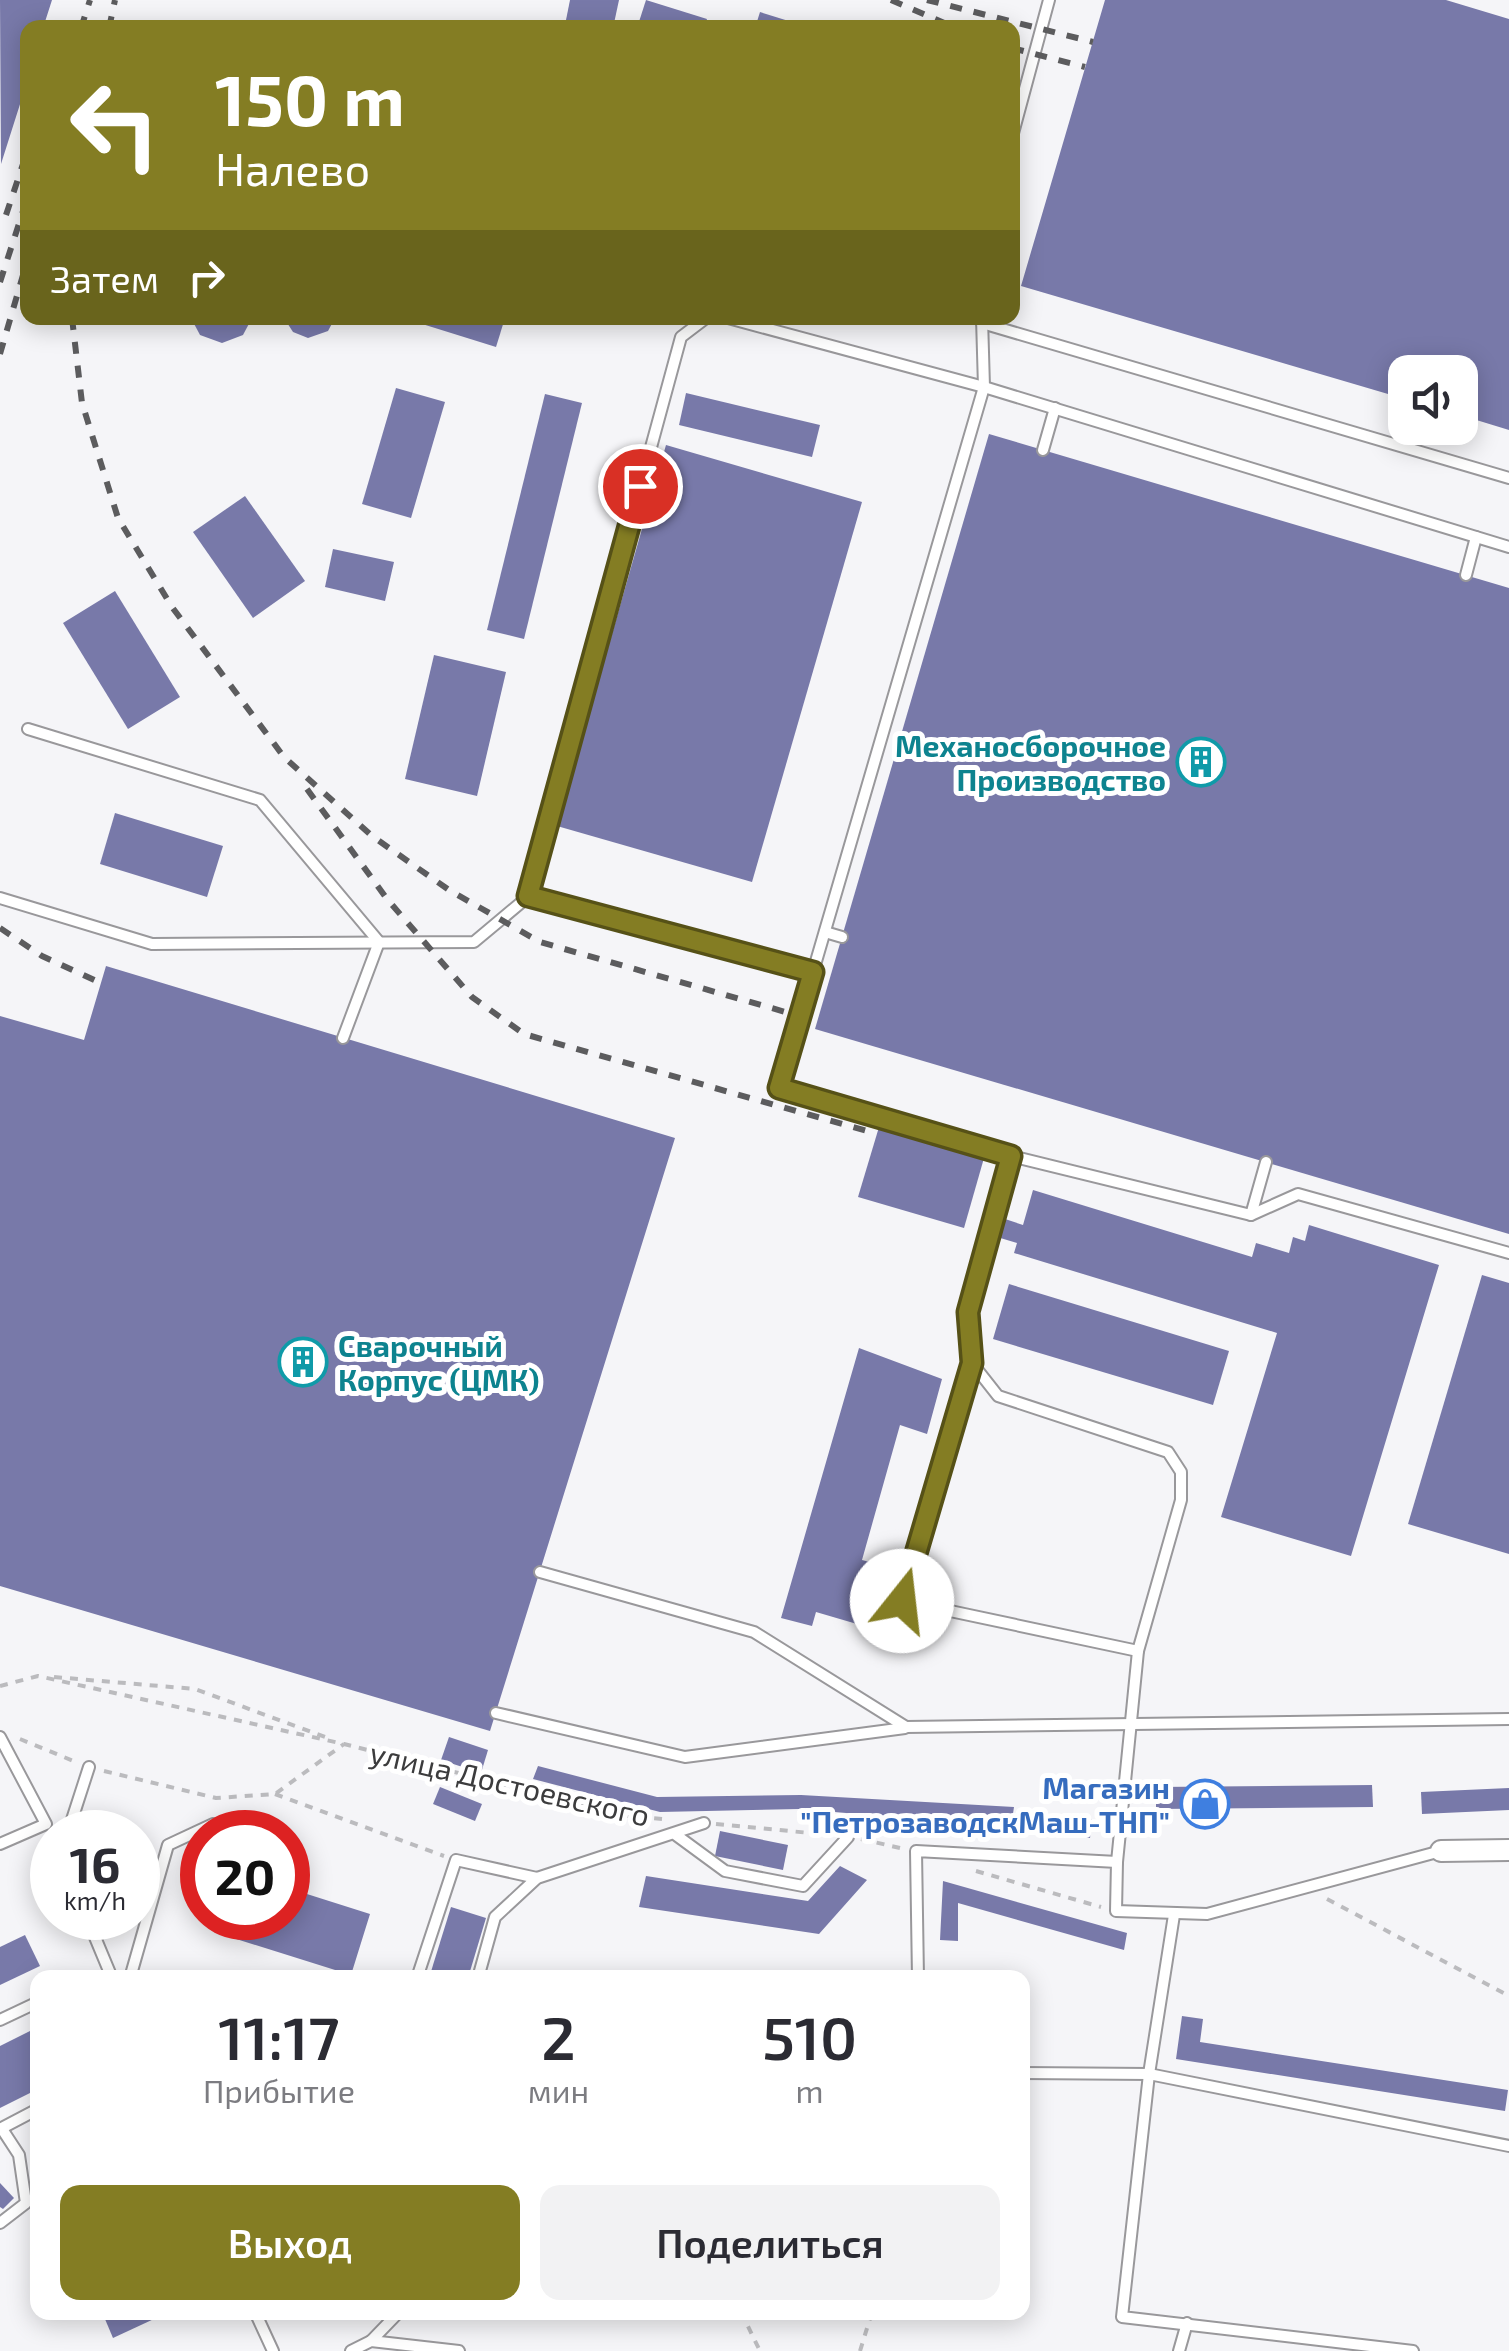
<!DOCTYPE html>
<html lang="ru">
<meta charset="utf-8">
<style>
body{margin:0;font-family:"Exo 2",sans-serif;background:#f2f2f3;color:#2b2b33;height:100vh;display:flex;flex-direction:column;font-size:38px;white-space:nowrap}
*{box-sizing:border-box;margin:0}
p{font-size:32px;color:#7c7c81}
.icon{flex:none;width:55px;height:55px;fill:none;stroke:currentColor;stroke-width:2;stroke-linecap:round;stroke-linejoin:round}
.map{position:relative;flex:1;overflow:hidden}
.panel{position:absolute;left:30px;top:1970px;width:1000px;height:350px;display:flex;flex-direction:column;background:#fff;border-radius:20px;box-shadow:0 5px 25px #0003}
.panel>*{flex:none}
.banner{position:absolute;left:20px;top:20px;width:1000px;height:305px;border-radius:20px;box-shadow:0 5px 25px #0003;background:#847d23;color:#fff;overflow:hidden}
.controls{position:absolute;left:1388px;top:355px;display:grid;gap:20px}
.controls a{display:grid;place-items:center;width:90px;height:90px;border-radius:20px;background:#fff;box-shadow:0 5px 25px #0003;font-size:50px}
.speed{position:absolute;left:30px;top:1810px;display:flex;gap:20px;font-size:50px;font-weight:700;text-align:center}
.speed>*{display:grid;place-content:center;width:130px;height:130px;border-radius:50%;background:#fff;box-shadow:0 5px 25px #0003;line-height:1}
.speed small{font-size:25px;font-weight:400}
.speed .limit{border:15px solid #d22;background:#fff;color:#111}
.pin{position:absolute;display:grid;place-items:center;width:85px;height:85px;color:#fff;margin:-42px;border:5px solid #fff;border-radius:50%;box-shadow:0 2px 10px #0007}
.me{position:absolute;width:110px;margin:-55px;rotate:16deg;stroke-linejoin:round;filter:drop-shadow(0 0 8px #0008)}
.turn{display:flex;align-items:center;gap:35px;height:210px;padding:0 30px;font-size:45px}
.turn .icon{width:130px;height:130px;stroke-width:2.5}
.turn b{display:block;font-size:70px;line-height:85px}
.then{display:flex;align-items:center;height:95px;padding:0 30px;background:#0003;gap:20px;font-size:38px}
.eta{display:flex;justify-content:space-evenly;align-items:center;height:170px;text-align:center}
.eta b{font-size:60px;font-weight:600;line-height:70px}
.cta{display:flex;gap:20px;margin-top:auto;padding:20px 30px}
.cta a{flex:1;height:115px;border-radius:20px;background:#847d23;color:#fff;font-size:40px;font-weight:600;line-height:115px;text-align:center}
.cta a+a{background:#f2f2f3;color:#2b2b33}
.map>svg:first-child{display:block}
.building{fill:#7879a9}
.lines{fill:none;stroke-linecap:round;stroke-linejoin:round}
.lane-casing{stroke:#99989b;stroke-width:14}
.street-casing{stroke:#99989b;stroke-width:24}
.path{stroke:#bbbbbe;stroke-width:4;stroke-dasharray:8 8;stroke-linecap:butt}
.lane{stroke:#fff;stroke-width:10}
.street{stroke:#fff;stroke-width:20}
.rail{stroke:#5c5c5e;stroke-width:6;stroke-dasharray:12 12;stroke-linecap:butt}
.route-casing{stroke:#565117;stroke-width:25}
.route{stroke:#847d23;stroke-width:18}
.labels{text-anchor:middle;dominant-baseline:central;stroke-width:10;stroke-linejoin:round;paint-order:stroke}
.culture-label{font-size:30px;font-weight:bold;fill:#0d838f;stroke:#fff;text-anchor:end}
.street-label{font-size:30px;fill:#3c3c3d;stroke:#fff}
.shop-label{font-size:30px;font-weight:bold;fill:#366cbe;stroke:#fff;text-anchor:end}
</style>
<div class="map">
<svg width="1509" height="2351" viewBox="0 0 1509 2351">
<rect width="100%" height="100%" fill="#f5f5f8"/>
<g class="building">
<path d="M 0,0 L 52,0 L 43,28 L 28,28 L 28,79 L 1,164 Z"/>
<path d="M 570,0 L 619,0 L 613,28 L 566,20 Z"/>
<path d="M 646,0 L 707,19 L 704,28 L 637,28 Z"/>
<path d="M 1105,0 L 1446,0 L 1509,19 L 1509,430 L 1460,415 L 1460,372 L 1405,372 L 1405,399 L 1021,286 Z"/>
<path d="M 760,12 L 808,27 L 807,28 L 755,28 Z"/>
<path d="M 191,318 L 252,318 L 243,335 L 222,343 L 200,335 Z"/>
<path d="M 284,318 L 335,318 L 328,331 L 308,338 L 293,332 Z"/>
<path d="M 421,318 L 505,318 L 496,347 L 419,323 Z"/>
<path d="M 396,388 L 445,402 L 411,518 L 362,504 Z"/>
<path d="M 686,393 L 820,425 L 812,457 L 679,425 Z"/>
<path d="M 545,394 L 582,403 L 524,639 L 487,630 Z"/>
<path d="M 989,434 L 1509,588 L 1509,1234 L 815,1029 Z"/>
<path d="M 666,445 L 862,502 L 752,882 L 557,826 Z"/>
<path d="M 245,496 L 305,581 L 253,618 L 193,532 Z"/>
<path d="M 333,549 L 394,562 L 385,601 L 325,587 Z"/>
<path d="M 115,591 L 180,697 L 128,729 L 63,623 Z"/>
<path d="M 434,655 L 506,672 L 477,796 L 405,779 Z"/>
<path d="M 115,813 L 223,846 L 207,897 L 100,864 Z"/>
<path d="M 106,966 L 675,1138 L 490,1731 L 0,1586 L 0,1016 L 84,1040 Z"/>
<path d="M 879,1127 L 984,1158 L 964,1228 L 858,1197 Z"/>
<path d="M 1033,1190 L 1252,1257 L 1256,1243 L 1289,1253 L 1293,1237 L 1305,1241 L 1309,1225 L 1439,1265 L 1351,1556 L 1221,1517 L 1277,1333 L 1014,1253 L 1017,1243 L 997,1237 L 1002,1218 L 1023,1225 Z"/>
<path d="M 1482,1275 L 1509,1283 L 1509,1554 L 1408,1524 Z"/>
<path d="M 1009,1284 L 1229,1351 L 1213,1405 L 993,1339 Z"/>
<path d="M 859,1348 L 942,1379 L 927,1434 L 900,1425 L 862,1560 L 892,1568 L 874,1629 L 816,1612 L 812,1626 L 781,1618 Z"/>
<path d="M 449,1737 L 488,1750 L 481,1773 L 441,1760 Z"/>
<path d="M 538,1766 L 657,1797 L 801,1795 L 1014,1807 L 1011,1827 L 799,1809 L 660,1812 L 533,1779 Z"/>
<path d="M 1372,1785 L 1373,1807 L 1156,1809 L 1156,1787 Z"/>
<path d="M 440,1787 L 482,1804 L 475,1821 L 433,1804 Z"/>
<path d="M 1509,1788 L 1509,1810 L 1422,1814 L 1421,1792 Z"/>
<path d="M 1044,1815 L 1092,1819 L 1090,1838 L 1042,1834 Z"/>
<path d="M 720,1831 L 788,1845 L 783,1870 L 715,1856 Z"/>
<path d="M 840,1866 L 867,1880 L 819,1934 L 639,1907 L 646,1876 L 808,1901 Z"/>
<path d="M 943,1881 L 1127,1933 L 1124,1950 L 958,1903 L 958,1941 L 940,1940 Z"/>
<path d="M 288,1888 L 370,1914 L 351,1975 L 214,1932 L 219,1918 L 288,1918 Z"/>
<path d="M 451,1907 L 486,1918 L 468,1978 L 429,1978 Z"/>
<path d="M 25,1935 L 40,1966 L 0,1985 L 0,1947 Z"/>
<path d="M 1182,2016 L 1203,2019 L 1200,2042 L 1508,2090 L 1505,2111 L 1176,2059 Z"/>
<path d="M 38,2027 L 38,2089 L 0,2108 L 0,2046 Z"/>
<path d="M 0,2183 L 14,2198 L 3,2209 L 0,2207 Z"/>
<path d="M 102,2312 L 169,2312 L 113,2338 Z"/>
</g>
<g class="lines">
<g class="lane-casing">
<g id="lane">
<path d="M 1012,137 L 1049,0"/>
<path d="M 728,318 L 984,387 L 1509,547"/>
<path d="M 982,318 L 984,387 L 779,1088 L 1011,1156 L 1251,1215 L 1298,1194 L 1509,1253"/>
<path d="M 982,323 L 1509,478"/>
<path d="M 1043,450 L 1055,408"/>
<path d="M 1466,575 L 1476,537"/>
<path d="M 28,729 L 260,800 L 379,942 L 343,1038"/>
<path d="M 529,896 L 681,337 L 706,318"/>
<path d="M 0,898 L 152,944 L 474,942 L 529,896 L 813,971"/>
<path d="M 825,932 L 842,937"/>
<path d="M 1011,1156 L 967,1312 L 972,1363 L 998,1396 L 1168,1452 L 1181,1472 L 1181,1500 L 1138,1651 L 1117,1862"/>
<path d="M 1251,1215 L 1266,1162"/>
<path d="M 972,1363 L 903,1601 L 1138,1651"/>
<path d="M 540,1572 L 754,1632 L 906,1727 L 1509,1719"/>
<path d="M 496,1713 L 685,1757 L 905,1728"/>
<path d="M 0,1737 L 46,1824 L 0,1844"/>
<path d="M 68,1832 L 89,1767"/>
<path d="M 676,1835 L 725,1871 L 803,1886 L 848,1837"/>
<path d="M 1174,1915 L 1149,2074 L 1122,2317 L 1413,2351"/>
<path d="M 87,1918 L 112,1978"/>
<path d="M 130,1978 L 168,1845 L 213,1824 L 244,1832"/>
<path d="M 417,1978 L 456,1860 L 537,1878"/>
<path d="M 478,1978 L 495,1917 L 537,1878 L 704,1823"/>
<path d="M 918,1978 L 916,1851 L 1117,1862 L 1116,1911 L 1207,1914 L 1441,1851"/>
<path d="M 0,2020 L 38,2002"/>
<path d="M 1022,2073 L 1149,2074 L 1509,2146"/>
<path d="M 0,2129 L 38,2109"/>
<path d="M 0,2223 L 26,2203 L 19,2155 L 2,2129"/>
<path d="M 255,2312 L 273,2351"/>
<path d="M 371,2341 L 399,2312"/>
<path d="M 351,2351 L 371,2341 L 459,2351"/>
<path d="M 1179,2351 L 1187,2323"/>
</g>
</g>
<g class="street-casing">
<path id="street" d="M 1441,1851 L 1509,1850"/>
</g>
<g class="path">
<path d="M 54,1677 L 195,1689 L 325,1737"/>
<path d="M 0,1686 L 38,1676 L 344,1744 L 628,1816 L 662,1819"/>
<path d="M 20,1739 L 76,1762"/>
<path d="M 104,1771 L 216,1798 L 275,1794 L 344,1744"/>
<path d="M 275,1794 L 444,1856"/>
<path d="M 716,1824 L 831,1835"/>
<path d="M 861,1839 L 900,1848"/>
<path d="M 976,1871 L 1101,1907"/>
<path d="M 1327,1899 L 1509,1996"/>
<path d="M 741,2312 L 760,2351"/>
<path d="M 860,2351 L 872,2312"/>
</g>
<use href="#lane" class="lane"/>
<use href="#street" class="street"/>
<g class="rail">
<path d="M 891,0 L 956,28"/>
<path d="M 927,0 L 1093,42"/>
<path d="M 81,28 L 90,0"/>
<path d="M 109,28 L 115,0"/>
<path d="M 1012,48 L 1085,67"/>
<path d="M 6,215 L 28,149"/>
<path d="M 0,282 L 28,196"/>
<path d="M 72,318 L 82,403 L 118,518 L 172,607 L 284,757 L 372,836 L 449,890 L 540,942 L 817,1021"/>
<path d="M 0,354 L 28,258"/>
<path d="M 307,789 L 387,899 L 472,997 L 524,1034 L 867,1131"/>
<path d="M 0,928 L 42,956 L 101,983"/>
</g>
</g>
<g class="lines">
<g class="route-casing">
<path id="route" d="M 640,486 L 528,896 L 813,972 L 779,1088 L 1011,1156 L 968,1312 L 972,1363 L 902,1601"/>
</g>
<use href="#route" class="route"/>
</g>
<defs>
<g id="building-ring" transform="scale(2.5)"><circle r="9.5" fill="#fff" stroke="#0f9aa8" stroke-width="1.5"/><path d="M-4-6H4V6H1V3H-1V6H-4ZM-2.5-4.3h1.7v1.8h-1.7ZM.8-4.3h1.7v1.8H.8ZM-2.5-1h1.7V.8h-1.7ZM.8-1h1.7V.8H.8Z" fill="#0f9aa8"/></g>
<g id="shop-ring" transform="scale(2.5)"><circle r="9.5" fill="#fff" stroke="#3f7fe0" stroke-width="1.5"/><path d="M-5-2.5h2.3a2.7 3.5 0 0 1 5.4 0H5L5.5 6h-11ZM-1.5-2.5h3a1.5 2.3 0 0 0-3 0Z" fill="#3f7fe0"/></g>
</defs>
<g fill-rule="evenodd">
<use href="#building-ring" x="1201" y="762"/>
<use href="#building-ring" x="303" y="1362"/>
<use href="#shop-ring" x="1205" y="1804"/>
</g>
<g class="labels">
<g class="culture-label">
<text x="1166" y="745">Механосборочное<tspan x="1166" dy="34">Производство</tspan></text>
<text x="338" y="1345" text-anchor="start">Сварочный<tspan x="338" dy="34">Корпус (ЦМК)</tspan></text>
</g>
<g class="street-label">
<text transform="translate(510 1783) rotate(13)">улица Достоевского</text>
</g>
<g class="shop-label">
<text x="1170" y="1787">Магазин<tspan x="1170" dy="34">"ПетрозаводскМаш-ТНП"</tspan></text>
</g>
</g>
</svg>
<div class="controls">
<a><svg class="icon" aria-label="sound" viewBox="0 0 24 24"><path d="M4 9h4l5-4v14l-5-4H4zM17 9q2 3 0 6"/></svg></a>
</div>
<div class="speed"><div>16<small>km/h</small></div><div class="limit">20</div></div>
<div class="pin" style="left:640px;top:486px;background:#d93025"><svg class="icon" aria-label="arrive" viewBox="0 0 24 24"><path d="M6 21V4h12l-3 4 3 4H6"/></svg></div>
<svg class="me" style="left:902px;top:1601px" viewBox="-20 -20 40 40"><circle r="19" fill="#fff"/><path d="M0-13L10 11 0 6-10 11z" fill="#847d23"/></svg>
<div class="banner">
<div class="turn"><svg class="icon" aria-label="left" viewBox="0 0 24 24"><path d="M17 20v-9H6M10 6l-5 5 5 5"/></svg><div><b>150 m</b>Налево</div></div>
<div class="then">Затем<svg class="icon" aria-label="right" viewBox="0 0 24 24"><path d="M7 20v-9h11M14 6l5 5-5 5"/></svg></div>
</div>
<section class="panel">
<div class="eta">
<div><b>11:17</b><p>Прибытие</p></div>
<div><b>2</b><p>мин</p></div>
<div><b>510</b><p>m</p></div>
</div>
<div class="cta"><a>Выход</a><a>Поделиться</a></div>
</section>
</div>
